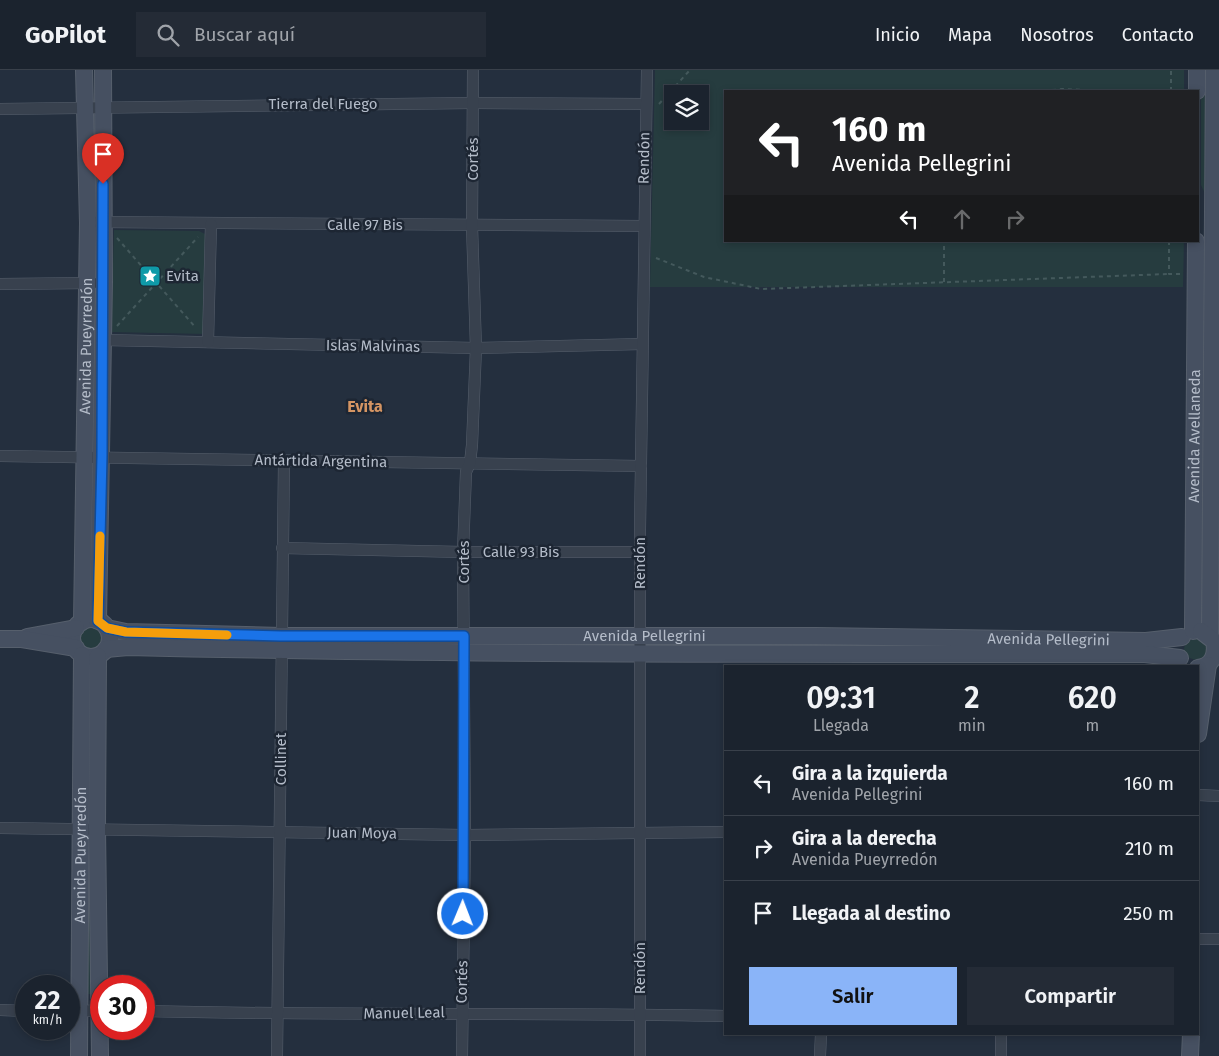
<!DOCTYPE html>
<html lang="es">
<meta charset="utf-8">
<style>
body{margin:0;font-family:"Fira Sans",sans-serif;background:#242b36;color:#f1f3f6;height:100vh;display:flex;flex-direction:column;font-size:19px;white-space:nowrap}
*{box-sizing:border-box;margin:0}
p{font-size:16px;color:#a0a4aa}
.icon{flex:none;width:28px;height:28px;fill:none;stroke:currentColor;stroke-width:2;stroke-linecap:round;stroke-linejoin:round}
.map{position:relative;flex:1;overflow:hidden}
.drawer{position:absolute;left:724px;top:595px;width:475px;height:370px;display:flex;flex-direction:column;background:#1b232e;border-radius:0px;box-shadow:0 2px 8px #0003,0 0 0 1px #39404a}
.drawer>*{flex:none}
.banner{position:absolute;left:724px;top:20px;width:475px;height:152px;border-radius:0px;box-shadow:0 2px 8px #0003,0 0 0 1px #39404a;background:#202124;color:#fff;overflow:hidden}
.fabs{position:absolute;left:664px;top:15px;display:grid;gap:10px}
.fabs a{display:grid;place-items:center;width:45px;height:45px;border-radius:0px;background:#1b232e;box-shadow:0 2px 8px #0003,0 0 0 1px #39404a;font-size:25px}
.speed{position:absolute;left:15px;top:905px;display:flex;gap:10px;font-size:25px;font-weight:700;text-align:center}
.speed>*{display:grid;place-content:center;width:65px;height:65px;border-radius:50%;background:#1b232e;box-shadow:0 2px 8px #0003,0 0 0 1px #39404a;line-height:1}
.speed small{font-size:12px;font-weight:400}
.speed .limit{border:8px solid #d22;background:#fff;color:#111}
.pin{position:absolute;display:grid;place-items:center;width:42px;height:42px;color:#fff;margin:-51px -21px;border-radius:50% 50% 50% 0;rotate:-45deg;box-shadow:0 0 5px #0007}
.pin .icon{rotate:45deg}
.me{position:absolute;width:55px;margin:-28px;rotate:1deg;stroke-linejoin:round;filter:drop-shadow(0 0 4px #0008)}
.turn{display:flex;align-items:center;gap:18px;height:105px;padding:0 25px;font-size:22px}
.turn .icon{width:65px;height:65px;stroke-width:2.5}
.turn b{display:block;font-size:35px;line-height:42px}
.lanes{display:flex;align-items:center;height:48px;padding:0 25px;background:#0003;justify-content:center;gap:25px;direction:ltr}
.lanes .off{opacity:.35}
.eta{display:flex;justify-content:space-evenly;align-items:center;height:85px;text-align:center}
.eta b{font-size:30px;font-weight:600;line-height:35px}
.action{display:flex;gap:10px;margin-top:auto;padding:10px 25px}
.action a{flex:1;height:58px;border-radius:0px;background:#8ab4f8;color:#111;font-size:20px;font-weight:600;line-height:58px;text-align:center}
.action a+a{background:#242b36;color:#f1f3f6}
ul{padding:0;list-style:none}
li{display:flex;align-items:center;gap:15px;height:65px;padding:0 25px;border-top:1px solid #39404a}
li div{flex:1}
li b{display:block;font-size:19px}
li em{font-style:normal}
header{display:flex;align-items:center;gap:30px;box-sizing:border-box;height:70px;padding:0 25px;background:#1b232e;border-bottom:1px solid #39404a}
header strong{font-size:24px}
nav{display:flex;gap:28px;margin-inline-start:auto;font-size:18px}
.search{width:350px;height:45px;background:#242b36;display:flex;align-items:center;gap:12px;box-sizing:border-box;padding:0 18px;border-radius:0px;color:#a0a4aa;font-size:19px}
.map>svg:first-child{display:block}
.green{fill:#263c3f;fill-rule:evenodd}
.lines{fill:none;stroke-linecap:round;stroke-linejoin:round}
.street-casing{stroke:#565f6c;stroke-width:12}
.secondary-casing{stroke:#565f6c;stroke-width:18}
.path{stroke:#44595c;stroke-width:2;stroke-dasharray:4 4;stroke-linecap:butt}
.street{stroke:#38414e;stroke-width:11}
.secondary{stroke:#465061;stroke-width:16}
.route-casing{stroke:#114b97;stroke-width:12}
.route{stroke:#1a73e8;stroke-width:9}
.slow{stroke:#f59e0b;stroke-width:9}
.labels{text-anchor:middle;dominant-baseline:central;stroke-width:5;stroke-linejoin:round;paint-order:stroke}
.street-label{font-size:15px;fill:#b4bcc9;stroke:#1d2633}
.poi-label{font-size:15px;fill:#b4bcc9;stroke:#1d2633;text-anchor:start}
.neighbourhood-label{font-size:16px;font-weight:bold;fill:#d59563;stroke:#1d2633}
</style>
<header>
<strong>GoPilot</strong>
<div class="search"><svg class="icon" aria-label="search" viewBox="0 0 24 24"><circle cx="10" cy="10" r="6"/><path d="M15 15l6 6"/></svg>Buscar aquí</div>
<nav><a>Inicio</a><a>Mapa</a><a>Nosotros</a><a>Contacto</a></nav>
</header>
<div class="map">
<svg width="1219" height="986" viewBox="0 0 1219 986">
<rect width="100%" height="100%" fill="#242f3e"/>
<g class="green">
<path d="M 655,0 L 1184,0 L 1184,21 L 725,21 L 725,171 L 1184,171 L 1183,217 L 650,217 ZM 672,24 L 700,24 L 700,51 L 672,51 Z"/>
<path d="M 1201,0 L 1209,0 L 1207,128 L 1201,115 Z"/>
<path d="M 114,160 L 199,161 L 205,164 L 204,264 L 111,262 Z"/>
<circle cx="91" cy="569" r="11"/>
<path d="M 1197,569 L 1203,570 L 1210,580 L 1203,589 C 1195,591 1190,589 1184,584 C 1183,574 1187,570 1197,569 Z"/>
<path d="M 658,573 L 801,575 L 801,578 L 658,576 Z"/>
<path d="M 88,779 L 91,779 L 91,924 L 87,924 Z"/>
</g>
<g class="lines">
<g class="street-casing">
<g id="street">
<path d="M 0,39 L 473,33 L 645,34"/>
<path d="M 97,152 L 643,156"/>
<path d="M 0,214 L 93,213"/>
<path d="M 103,270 L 476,278 L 642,274"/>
<path d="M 208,272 L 211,154"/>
<path d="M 0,386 L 641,396"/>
<path d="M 282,478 L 463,482 L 640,482"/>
<path d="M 1198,725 L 1219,726"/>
<path d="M 0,758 L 465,765 L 725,762"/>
<path d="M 1198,869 L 1219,869"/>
<path d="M 0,940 L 26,941"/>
<path d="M 144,941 C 337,946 531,942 725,946"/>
<path d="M 69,942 L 101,940"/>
<path d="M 277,986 L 284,392"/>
<path d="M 462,986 L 465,765 L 463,482 L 466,402 L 470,393 L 472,375 L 476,278 L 472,156 L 473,0"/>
<path d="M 640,986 L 640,460 L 647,0"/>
<path d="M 820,986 L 821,964"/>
<path d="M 1001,986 L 1001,964"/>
</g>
</g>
<g class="secondary-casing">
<g id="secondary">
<path d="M 1197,21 L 1197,0"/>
<circle cx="91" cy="568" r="19"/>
<path d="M 98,551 L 104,212 L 103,0"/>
<path id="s1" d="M 82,552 L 88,153 L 84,0"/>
<path id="s2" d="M 107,558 L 126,562 L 281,566 L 817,566 L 1146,571 L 1182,567"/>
<path id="s3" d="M 1193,561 L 1196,171"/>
<path d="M 27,567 L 76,558"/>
<path d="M 1210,567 L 1214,0"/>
<path d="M 0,569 L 22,569 L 76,578"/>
<path d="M 106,579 L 128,577 C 467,585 806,584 1145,584 L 1180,588"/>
<path d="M 98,586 L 97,758 L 100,986"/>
<path d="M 1198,598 C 1212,596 1217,585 1214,571 L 1201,561"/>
<path d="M 1198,664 L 1208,595"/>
<path id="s4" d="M 79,986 L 82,585"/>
<path d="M 1190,986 L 1191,964"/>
</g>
</g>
<g class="path">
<path d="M 1044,21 L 1062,19 L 1110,21"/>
<path d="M 1171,21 L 1171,0"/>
<path d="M 659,34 L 690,0"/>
<path d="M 117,168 L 196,258"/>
<path d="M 1169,171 L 1169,204 L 1181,204"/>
<path d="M 656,188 L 704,207 L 761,219 L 1169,204"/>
<path d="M 944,212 L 944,171"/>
<path d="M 117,256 L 198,167"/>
</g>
<use href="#street" class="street"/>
<use href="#secondary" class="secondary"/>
</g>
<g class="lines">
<g class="route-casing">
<path id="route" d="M 103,114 L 102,386 L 98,551 L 107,558 L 126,562 L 281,566 L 464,566 L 463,844"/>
</g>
<use href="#route" class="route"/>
<path class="slow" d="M 100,466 L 98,551 L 107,558 L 126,562 L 227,565"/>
</g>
<defs>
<g id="sight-square" transform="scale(1.125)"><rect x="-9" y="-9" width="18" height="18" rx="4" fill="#0f9aa8" stroke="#1d2633"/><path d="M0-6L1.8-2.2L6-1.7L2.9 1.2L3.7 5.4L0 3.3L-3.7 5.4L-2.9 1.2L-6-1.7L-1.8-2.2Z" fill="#fff"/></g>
</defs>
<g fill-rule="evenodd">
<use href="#sight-square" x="150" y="206"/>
</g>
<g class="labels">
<g class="street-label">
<text x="323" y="34">Tierra del Fuego</text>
<text transform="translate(644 88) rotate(-89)">Rendón</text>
<text transform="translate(473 89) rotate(-90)">Cortés</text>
<text x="365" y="155">Calle 97 Bis</text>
<text stroke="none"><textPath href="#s1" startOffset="276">Avenida Pueyrredón</textPath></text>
<text transform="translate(373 276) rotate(1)">Islas Malvinas</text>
<text stroke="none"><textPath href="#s3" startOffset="195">Avenida Avellaneda</textPath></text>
<text transform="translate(321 391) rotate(1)">Antártida Argentina</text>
<text x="521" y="482">Calle 93 Bis</text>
<text transform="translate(464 492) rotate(-90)">Cortés</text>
<text transform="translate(640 493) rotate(-90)">Rendón</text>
<text stroke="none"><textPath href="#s2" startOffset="538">Avenida Pellegrini</textPath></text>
<text stroke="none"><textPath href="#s2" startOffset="942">Avenida Pellegrini</textPath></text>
<text transform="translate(281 689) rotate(-90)">Collinet</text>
<text transform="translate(362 763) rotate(1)">Juan Moya</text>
<text stroke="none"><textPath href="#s4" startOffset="201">Avenida Pueyrredón</textPath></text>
<text transform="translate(640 898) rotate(-90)">Rendón</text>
<text transform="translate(462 912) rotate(-89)">Cortés</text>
<text transform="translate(404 943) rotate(-1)">Manuel Leal</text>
</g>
<g class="poi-label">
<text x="166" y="206">Evita</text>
</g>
<g class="neighbourhood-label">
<text x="365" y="336">Evita</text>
</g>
</g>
</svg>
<div class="fabs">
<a><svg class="icon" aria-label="layers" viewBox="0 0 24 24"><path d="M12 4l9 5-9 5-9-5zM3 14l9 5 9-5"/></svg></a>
</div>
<div class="speed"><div>22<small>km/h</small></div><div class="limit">30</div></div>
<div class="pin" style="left:103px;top:114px;background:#d93025"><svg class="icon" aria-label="arrive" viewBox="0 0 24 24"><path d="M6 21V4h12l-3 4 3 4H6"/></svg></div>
<svg class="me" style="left:463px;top:844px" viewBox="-20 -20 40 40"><circle r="17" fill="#1a73e8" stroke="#fff" stroke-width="3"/><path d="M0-11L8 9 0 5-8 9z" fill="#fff"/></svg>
<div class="banner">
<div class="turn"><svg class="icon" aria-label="left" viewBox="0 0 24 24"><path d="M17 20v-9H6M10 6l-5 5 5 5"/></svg><div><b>160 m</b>Avenida Pellegrini</div></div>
<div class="lanes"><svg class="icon" aria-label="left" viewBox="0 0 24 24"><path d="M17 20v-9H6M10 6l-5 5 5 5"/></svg><svg class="icon off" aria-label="ahead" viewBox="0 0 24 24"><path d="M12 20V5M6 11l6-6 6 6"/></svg><svg class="icon off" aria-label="right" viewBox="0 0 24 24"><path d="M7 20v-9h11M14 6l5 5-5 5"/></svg></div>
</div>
<section class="drawer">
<div class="eta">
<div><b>09:31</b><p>Llegada</p></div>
<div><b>2</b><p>min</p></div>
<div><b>620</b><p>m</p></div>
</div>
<ul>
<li><svg class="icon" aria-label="left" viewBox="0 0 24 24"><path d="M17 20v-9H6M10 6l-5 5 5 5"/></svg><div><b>Gira a la izquierda</b><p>Avenida Pellegrini</p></div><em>160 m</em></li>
<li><svg class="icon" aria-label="right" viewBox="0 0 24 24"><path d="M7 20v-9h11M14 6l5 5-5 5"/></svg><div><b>Gira a la derecha</b><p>Avenida Pueyrredón</p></div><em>210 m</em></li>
<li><svg class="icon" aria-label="arrive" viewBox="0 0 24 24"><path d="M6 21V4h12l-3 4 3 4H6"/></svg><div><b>Llegada al destino</b></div><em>250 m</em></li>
</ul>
<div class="action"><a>Salir</a><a>Compartir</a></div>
</section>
</div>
